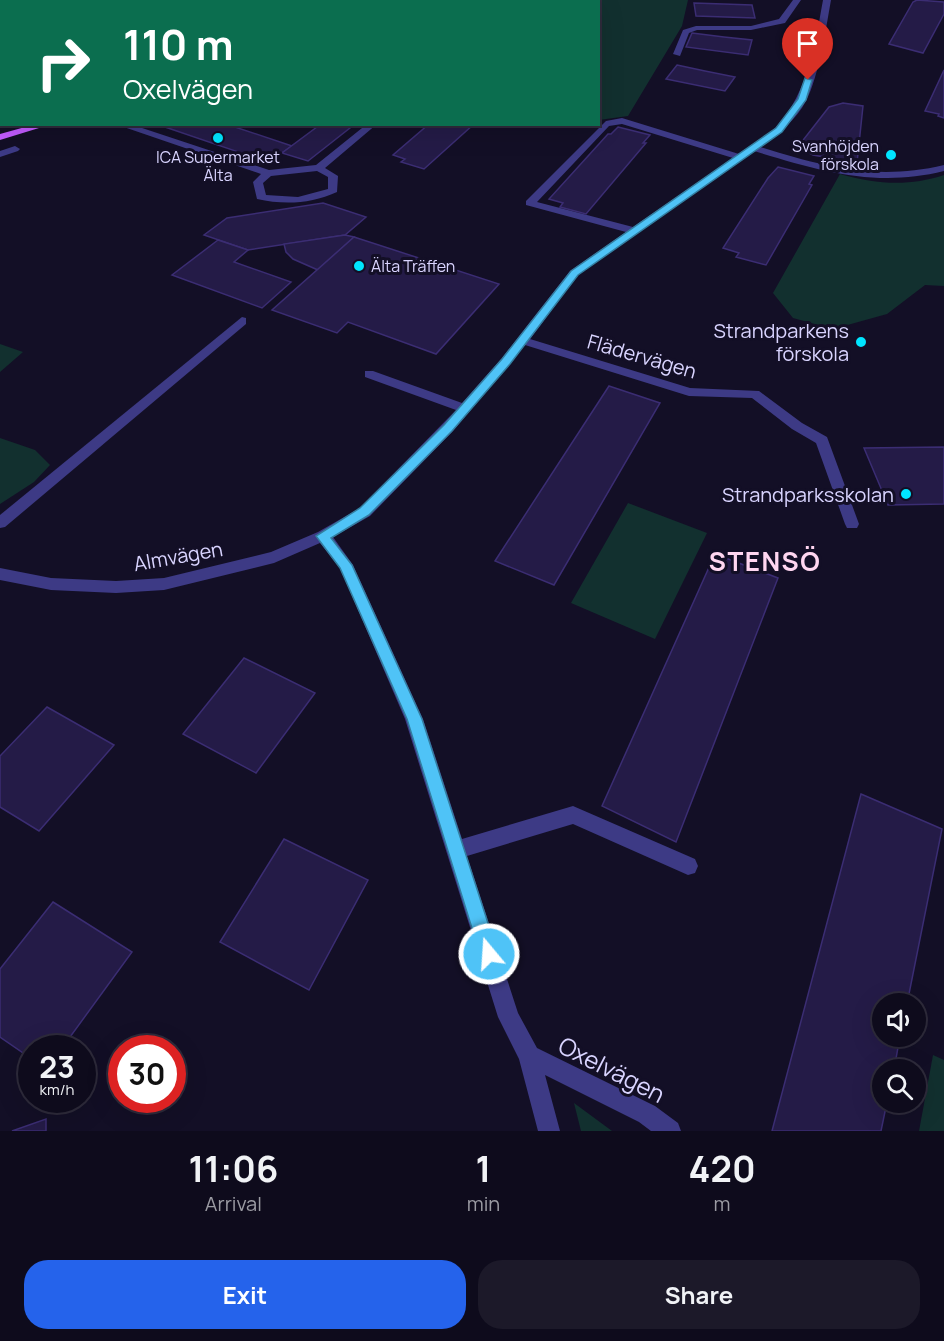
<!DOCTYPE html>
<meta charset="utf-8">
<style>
body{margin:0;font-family:Manrope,sans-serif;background:#1c1929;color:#f1f3f6;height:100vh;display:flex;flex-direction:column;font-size:22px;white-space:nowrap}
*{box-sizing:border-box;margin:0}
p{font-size:20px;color:#9b9ba3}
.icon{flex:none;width:33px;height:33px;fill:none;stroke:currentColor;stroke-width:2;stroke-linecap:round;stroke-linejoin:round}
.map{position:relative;height:1131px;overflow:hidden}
.drawer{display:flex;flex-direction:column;background:#0e0b1c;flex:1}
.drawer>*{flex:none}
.guide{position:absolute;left:0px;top:0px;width:600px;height:126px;box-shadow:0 6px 24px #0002,0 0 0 2px #2e2b3b;background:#0b6e4f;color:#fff;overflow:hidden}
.buttons{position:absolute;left:872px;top:993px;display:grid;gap:12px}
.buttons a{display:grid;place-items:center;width:54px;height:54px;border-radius:50%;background:#0e0b1c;box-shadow:0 6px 24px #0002,0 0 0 2px #2e2b3b;font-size:30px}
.speed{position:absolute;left:18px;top:1035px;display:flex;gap:12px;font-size:30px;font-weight:700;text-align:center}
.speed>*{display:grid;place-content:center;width:78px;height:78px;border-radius:50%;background:#0e0b1c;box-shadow:0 6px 24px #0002,0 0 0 2px #2e2b3b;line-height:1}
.speed small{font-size:15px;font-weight:400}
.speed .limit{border:9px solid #d22;background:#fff;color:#111}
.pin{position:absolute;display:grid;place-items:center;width:51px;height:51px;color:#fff;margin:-62px -26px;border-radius:50% 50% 50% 0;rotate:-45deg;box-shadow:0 0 6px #0007}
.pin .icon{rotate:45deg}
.me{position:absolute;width:66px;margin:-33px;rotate:342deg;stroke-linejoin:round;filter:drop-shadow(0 0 4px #0008)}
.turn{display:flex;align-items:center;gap:21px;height:126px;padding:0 24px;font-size:27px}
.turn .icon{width:78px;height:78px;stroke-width:2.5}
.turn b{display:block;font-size:42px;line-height:51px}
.eta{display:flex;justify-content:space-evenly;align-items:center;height:102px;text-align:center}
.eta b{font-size:36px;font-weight:700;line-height:42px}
.button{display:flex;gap:12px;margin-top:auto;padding:12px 24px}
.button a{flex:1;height:69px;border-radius:24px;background:#2563eb;color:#fff;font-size:24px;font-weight:700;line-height:69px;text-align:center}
.button a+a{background:#1c1929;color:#f1f3f6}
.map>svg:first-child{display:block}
.green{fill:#12302f}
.building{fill:#241b47;stroke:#3b2d73;stroke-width:1.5}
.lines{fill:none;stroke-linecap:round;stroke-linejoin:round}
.minor{fill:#3d3a85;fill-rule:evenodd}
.major{fill:#c25bff;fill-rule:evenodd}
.route{fill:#4fc3f7;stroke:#337fa1;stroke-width:1.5}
.poi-dot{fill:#00e5ff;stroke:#130f26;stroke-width:2}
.labels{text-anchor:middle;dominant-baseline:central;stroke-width:6;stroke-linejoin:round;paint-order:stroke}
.far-poi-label{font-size:16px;fill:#d9d4ff;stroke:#130f26;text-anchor:end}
.poi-label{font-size:20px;fill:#d9d4ff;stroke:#130f26;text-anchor:end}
.street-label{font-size:20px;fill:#d9d4ff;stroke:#130f26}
.near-street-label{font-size:24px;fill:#d9d4ff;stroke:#130f26}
.district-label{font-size:26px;font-weight:bold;letter-spacing:1.5px;fill:#ffd6f0;stroke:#130f26}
</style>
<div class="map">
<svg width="944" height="1131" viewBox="0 0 944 1131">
<rect width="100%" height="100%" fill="#130f26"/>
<g class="green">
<path d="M 529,0 L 688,0 L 682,26 L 628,116 L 599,120 L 598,2 L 526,1 Z"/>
<path d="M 840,174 C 876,184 908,187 944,175 L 944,286 L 925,285 L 887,314 L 833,329 L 793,318 L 773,293 Z"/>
<path d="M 0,344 L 23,352 L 0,372 Z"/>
<path d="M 0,438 L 35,450 L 50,465 L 34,482 L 0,504 Z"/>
<path d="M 628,503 L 707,533 L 655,639 L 571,603 Z"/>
<path d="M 933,1055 L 944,1060 L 944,1131 L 919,1131 Z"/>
<path d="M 574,1103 L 612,1131 L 581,1131 Z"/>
</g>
<g class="building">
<path d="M 917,0 L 944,2 L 944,14 L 923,53 L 889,44 L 913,2 Z"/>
<path d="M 694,3 L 752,5 L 755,18 L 696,16 Z"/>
<path d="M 692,33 L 724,37 L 752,40 L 748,55 L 686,47 Z"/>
<path d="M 677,65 L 705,71 L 735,77 L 725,91 L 666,79 Z"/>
<path d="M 944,70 L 944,118 L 938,116 L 939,114 L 925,111 Z"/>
<path d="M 843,103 L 863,106 L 857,163 L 813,155 L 803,150 L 800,144 L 829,107 Z"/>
<path d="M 170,124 L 226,124 L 292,146 L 268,162 L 165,127 Z"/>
<path d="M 321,124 L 355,124 L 308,161 L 282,153 Z"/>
<path d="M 429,124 L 474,124 L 424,169 L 401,162 L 405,159 L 393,155 Z"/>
<path d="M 618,127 L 650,135 L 643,143 L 646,143 L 586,214 L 560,207 L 563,203 L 549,199 L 608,134 L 611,134 Z"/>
<path d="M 778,167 L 814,176 L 809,184 L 812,185 L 766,265 L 736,257 L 739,253 L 723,248 L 768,178 Z"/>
<path d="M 323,203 L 366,217 L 345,235 L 248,250 L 204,235 L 227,218 Z"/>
<path d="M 345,235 L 354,237 L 318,270 L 293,259 L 286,252 L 284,244 Z"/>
<path d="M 354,237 L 499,284 L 436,354 L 348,322 L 337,333 L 272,310 Z"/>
<path d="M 218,240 L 248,250 L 234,262 L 291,282 L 262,308 L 172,275 Z"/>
<path d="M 609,386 L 660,403 L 554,585 L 495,561 Z"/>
<path d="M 944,447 L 944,504 L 888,505 L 864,448 Z"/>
<path d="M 715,554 L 778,578 L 676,842 L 602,806 Z"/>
<path d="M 244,658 L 315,693 L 256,773 L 183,734 Z"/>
<path d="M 47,707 L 114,745 L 39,831 L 0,807 L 0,756 Z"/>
<path d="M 861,794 L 942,829 L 907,1004 L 882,1004 L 882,1036 L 900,1036 L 894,1070 L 882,1070 L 882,1102 L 887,1102 L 881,1131 L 772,1131 Z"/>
<path d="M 284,839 L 368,880 L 309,990 L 220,942 Z"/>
<path d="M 53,902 L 132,952 L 62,1048 L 32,1048 L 32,1059 L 0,1037 L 0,969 Z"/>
<path d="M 46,1119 L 46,1131 L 12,1131 Z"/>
</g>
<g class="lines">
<g class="minor">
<path d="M 232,0 L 240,0 L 231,2 Z"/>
<path d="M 471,0 L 479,0 L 470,2 Z"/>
<path d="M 483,0 L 494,0 L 495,2 L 484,2 Z"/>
<path d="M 793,0 L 801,0 L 785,23 L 751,30 L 697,30 L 689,33 L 680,56 L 673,54 L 683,30 L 696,26 L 751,26 L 779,19 Z"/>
<path d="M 823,0 L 831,0 C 826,28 819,76 806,101 C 796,120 778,135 760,147 C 824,167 877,181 944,165 L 944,171 C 876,188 820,171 754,151 L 578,275 L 530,339 L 690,388 L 759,391 L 802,423 L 827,437 L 859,524 L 857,528 L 847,528 L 845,524 L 816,443 L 792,429 L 752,398 L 689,396 L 525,345 L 453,431 L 370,516 L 333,537 L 353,565 L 423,719 L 462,839 L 573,806 L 695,859 L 698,866 L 695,873 L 688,875 L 573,824 L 467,856 L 518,1013 L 537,1048 L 655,1106 L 678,1123 L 681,1131 L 651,1131 L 639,1122 L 545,1075 L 560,1131 L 538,1131 L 519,1059 L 498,1017 L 405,719 L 340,568 L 320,543 L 274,563 L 164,590 L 116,593 L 51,590 L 0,580 L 0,568 L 51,578 L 116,581 L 164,578 L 271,552 L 318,532 L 360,508 L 456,410 L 365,377 L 365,371 L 373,371 L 462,403 L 502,358 L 570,271 L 626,232 L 526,205 L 526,201 L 606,121 L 622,118 L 739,154 C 751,145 767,137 777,126 C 808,92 815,44 823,0 ZM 622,124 L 733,158 L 633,227 L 537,202 L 609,126 Z"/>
<rect x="0" y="34" width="2" height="4"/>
<path d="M 115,124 L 130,124 L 269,170 L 316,165 L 367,124 L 377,124 L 325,168 L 338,176 L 337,192 C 311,204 284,205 257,199 L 253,182 L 261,174 ZM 317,171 L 328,177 L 328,189 L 298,197 L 266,195 L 263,183 L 271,176 Z"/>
<path d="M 15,146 L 20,149 L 18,151 L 0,157 L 0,151 Z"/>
<path d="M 242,317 L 246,318 L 246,324 L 5,527 L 0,528 L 0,515 Z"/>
</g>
<g class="major">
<path d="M 357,0 L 368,0 L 367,2 Z"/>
<path d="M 377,0 L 387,0 L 376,2 Z"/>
<path d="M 36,124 L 52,124 L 0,140 L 0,134 Z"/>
</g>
</g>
<path class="route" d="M 805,78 L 812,80 L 806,100 L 782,132 L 578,275 L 510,364 L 452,431 L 369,515 L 331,538 L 352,565 L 422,719 L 498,954 L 496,961 L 489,963 L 483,961 L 480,954 L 407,719 L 340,568 L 316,536 L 360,508 L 444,425 L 502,359 L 571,271 L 776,128 L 798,99 Z"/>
<g class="poi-dot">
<circle cx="218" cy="138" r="6"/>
<circle cx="891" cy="155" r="6"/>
<circle cx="359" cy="266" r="6"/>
<circle cx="861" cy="342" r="6"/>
<circle cx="906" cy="494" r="6"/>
</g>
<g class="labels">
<g class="far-poi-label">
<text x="879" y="146">Svanhöjden<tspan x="879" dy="18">förskola</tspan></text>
<text x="218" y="157" text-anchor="middle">ICA Supermarket<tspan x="218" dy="18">Älta</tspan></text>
<text x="371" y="266" text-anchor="start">Älta Träffen</text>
</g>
<g class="poi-label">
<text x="849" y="330">Strandparkens<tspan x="849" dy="23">förskola</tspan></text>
<text x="894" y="494">Strandparksskolan</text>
</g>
<g class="street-label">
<text transform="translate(642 356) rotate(16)">Flädervägen</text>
<text transform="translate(178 556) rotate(-10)">Almvägen</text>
</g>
<g class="near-street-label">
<text transform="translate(612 1069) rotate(27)">Oxelvägen</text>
</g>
<g class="district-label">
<text x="765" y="561">STENSÖ</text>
</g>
</g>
</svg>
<div class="buttons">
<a><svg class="icon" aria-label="sound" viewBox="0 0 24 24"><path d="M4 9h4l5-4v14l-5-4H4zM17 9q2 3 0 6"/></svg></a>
<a><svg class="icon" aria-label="search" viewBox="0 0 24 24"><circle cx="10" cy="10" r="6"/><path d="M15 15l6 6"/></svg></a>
</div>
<div class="speed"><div>23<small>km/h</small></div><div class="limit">30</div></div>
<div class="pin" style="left:808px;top:80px;background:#d93025"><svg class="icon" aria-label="arrive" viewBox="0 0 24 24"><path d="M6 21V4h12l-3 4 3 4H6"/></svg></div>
<svg class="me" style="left:489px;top:954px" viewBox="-20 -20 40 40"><circle r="17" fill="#4fc3f7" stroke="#fff" stroke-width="3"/><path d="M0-11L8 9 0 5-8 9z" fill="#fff"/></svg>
<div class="guide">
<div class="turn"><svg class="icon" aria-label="right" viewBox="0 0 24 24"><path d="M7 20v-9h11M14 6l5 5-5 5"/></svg><div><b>110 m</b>Oxelvägen</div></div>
</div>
</div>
<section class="drawer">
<div class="eta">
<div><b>11:06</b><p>Arrival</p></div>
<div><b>1</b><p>min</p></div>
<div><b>420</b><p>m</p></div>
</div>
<div class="button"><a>Exit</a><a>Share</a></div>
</section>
